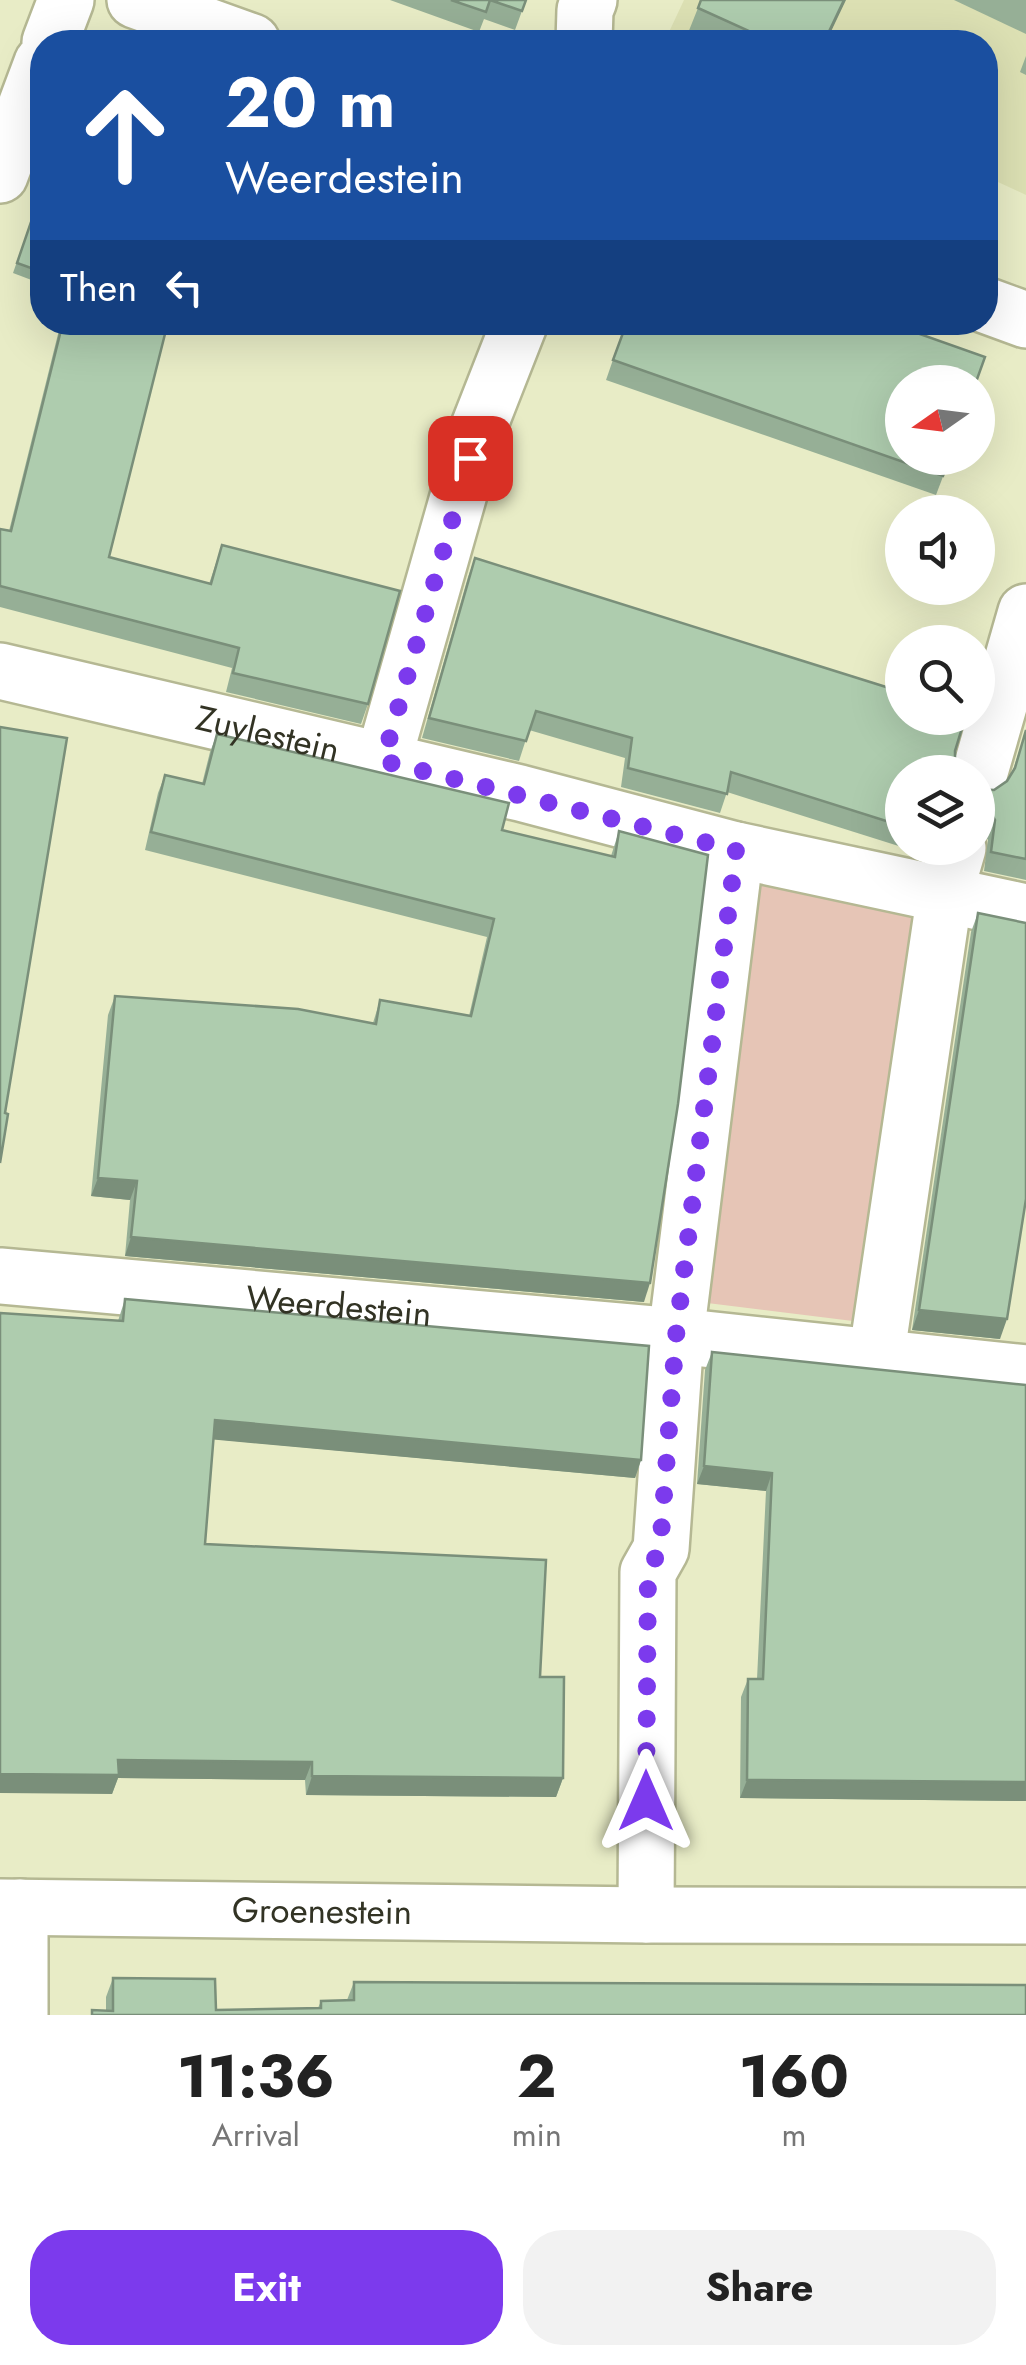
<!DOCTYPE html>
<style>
body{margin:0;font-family:Jost,sans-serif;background:#f2f2f2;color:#222;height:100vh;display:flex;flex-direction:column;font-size:38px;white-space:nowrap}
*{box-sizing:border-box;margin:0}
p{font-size:32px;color:#767676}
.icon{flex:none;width:55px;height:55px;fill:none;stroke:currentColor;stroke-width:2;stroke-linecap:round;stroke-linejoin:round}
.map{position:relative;height:2015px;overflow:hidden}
.drawer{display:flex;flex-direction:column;background:#fff;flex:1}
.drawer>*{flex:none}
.hud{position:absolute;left:30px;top:30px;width:968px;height:305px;border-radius:40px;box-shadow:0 10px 40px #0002;background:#1a4fa0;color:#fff;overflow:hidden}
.needle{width:65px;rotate:256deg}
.fabs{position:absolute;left:885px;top:365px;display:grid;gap:20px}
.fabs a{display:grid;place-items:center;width:110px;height:110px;border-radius:50%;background:#fff;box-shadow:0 10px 40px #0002;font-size:50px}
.pin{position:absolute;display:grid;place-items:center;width:85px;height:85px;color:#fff;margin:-42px;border-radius:20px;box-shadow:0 5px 15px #0006}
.me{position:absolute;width:110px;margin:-55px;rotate:0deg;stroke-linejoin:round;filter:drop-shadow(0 0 8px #0008)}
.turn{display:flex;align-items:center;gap:35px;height:210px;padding:0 30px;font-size:45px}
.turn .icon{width:130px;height:130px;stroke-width:2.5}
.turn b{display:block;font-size:70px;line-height:85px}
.then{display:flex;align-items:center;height:95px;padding:0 30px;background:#0003;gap:20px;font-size:38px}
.eta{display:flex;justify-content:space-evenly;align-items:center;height:170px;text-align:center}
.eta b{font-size:60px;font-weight:700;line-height:70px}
.action{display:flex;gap:20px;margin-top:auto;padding:20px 30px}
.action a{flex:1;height:115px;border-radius:40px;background:#7c3aed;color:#fff;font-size:40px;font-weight:700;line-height:115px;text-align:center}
.action a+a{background:#f2f2f2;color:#222}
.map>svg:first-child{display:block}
.built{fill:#dce0b3}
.green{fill:#e6c5b6}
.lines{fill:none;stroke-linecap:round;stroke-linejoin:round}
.street-casing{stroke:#b5b893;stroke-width:60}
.street{stroke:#fff;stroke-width:55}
.wall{fill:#96af96}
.shaded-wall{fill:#7a8f7a}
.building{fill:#aeccae;stroke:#7a8f7a;stroke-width:2.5}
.route{stroke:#7c3aed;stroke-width:18;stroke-dasharray:0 32.4}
.labels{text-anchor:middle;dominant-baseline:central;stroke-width:10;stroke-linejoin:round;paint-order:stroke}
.street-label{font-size:35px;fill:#323324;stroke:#fff}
</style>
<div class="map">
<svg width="1026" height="2015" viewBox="0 0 1026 2015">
<rect width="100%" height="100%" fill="#e8ecc6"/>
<path class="built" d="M 684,0 L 1026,0 L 1026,195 L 985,176 L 985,42 L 692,42 L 669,32 Z"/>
<path class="green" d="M 750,883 L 920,911 L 861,1322 L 691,1301 Z"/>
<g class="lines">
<g class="street-casing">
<g id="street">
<path d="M 135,0 L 252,42"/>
<path d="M 50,42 L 66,0"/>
<path d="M 584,42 L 585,10 L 589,0"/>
<path d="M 0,175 L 42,63"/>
<path d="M 985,305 L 1026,320"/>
<path id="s1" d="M 0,671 L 520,793 L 736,850 L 1026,912"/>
<path d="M 383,761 L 476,434 L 520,322"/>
<path d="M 978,779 L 1026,612"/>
<path id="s2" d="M 0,1276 L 676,1336 L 1026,1373"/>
<path d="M 876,1359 L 945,893 L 958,848"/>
<path id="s3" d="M 0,1907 L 646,1915 L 1026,1916"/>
<path d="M 646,1915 L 648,1572 L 661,1549 L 676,1336 L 736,850"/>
<path d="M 20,2015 L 20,1907"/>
</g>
</g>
<use href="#street" class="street"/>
</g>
<g class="wall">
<path d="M 390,0 L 526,0 L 515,30 L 484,19 L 479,32 Z"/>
<path d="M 954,0 L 1026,0 L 1026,34 Z"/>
<path d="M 698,8 L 826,42 L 708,42 L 688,33 Z"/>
<path d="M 1026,56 L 1026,75 L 1020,72 Z"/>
<path d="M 42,190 L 42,284 L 13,273 Z"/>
<path d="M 61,322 L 168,322 L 109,557 L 209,584 L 222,545 L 368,704 L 361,724 L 226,692 L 232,668 L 0,607 L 0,529 L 9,531 Z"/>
<path d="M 442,322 L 480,322 L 476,334 Z"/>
<path d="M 626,322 L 950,458 L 936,495 L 606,380 Z"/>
<path d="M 475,558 L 902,772 L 902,848 L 927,848 L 924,854 L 727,792 L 720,813 L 621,787 L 625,758 L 529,730 L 519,761 L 422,738 L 468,577 Z"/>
<path d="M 1026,730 L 1026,880 L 984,871 L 988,840 L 978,824 L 978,789 L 994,790 L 1007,781 L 1012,773 Z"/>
<path d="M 217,734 L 502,830 L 611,856 L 619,831 L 644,1302 L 125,1256 L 130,1200 L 91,1196 L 108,1015 L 115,996 L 373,1023 L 380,1000 L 469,1016 L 487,937 L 145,850 L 158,793 L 165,775 L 202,784 L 210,752 Z"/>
<path d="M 978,913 L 1000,1339 L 912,1330 L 971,932 Z"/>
<path d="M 125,1299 L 641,1460 L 635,1478 L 214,1439 L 205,1544 L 540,1677 L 563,1778 L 556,1797 L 306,1795 L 305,1780 L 118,1778 L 112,1794 L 118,1321 Z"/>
<path d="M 712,1352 L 1026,1385 L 1026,1801 L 740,1798 L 741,1697 L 748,1679 L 757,1679 L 766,1491 L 697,1484 L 705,1370 Z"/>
<path d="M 113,1978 L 216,2010 L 318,2008 L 321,2001 L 347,2000 L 354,1982 L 1026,2015 L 91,2015 L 92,2010 L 106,2011 L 106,1997 Z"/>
</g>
<g class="shaded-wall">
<path d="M 844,0 L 846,0 L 826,42 L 824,42 Z"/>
<path d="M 98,1178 L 137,1181 L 130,1200 L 91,1196 Z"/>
<path d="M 131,1237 L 650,1283 L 644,1302 L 125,1256 Z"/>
<path d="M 919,1310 L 1007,1319 L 1000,1339 L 912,1330 Z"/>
<path d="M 215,1420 L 641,1460 L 635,1478 L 208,1439 Z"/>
<path d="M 704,1466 L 772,1473 L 766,1491 L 697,1484 Z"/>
<path d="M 118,1760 L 312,1762 L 305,1780 L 118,1778 L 112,1794 L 0,1793 L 0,1774 Z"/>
<path d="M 312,1776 L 563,1778 L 556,1797 L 306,1795 Z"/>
<path d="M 747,1780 L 1026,1782 L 1026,1801 L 740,1798 Z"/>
</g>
<g class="building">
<path d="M 451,0 L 490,0 L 486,12 Z"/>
<path d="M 490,0 L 526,0 L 522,11 Z"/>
<path d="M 701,0 L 844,0 L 824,42 L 773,42 L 698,8 Z"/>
<path d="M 42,190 L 42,272 L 17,263 Z"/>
<path d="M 63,322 L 168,322 L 109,557 L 211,584 L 222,545 L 400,591 L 368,704 L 233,673 L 239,648 L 0,586 L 0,529 L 11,531 Z"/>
<path d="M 627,322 L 886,322 L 985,357 L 976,382 L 902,382 L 902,458 L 950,458 L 943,476 L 613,360 Z"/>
<path d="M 475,558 L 902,692 L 902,718 L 965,718 L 955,751 L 955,766 L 958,772 L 902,772 L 902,826 L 731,772 L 727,794 L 628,768 L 632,738 L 536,711 L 526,741 L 429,718 Z"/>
<path d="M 0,727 L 67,738 L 5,1113 L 8,1114 L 0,1163 Z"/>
<path d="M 1026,730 L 1026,859 L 991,852 L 995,820 L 987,806 L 978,801 L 978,789 L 994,790 L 1007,781 L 1015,768 Z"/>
<path d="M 217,734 L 509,803 L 502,830 L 615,857 L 619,831 L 708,855 L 678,1104 L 650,1283 L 131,1237 L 137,1181 L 98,1178 L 115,996 L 298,1009 L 376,1024 L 380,1000 L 471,1016 L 494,919 L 151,832 L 165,775 L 204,784 Z"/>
<path d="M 978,913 L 1026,923 L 1026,1199 L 1007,1319 L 919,1310 Z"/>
<path d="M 125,1299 L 649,1346 L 641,1460 L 215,1420 L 205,1544 L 546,1560 L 540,1677 L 564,1677 L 563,1778 L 312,1776 L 312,1762 L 118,1760 L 119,1775 L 0,1774 L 0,1313 L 123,1321 Z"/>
<path d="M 712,1352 L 1026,1385 L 1026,1782 L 747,1780 L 748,1679 L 763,1679 L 772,1473 L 704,1466 Z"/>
<path d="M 113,1978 L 215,1979 L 216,2010 L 321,2008 L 321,2001 L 354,2000 L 354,1982 L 1026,1985 L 1026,2015 L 92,2015 L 92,2010 L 113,2011 Z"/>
</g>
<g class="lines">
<path class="route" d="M 470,458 L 383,761 L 736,850 L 676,1336 L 660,1549 L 648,1572 L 646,1801"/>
</g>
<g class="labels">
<g class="street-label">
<text stroke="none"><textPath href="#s1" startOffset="275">Zuylestein</textPath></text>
<text stroke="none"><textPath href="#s2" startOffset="340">Weerdestein</textPath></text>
<text stroke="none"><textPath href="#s3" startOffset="322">Groenestein</textPath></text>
</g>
</g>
</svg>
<div class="fabs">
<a><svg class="needle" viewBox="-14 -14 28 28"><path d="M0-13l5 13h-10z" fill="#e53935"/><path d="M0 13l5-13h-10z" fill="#767676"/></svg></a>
<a><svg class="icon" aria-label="sound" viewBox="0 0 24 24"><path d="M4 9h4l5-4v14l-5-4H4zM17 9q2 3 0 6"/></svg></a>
<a><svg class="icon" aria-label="search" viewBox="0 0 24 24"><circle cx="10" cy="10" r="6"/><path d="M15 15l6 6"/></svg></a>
<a><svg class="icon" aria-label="layers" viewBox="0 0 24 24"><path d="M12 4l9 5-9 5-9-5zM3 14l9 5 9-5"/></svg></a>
</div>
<div class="pin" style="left:470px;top:458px;background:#d93025"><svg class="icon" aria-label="arrive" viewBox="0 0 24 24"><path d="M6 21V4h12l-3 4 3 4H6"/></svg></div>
<svg class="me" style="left:646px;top:1801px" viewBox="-20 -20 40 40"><path d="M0-17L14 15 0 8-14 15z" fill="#7c3aed" stroke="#fff" stroke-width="4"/></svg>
<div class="hud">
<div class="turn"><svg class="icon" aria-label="ahead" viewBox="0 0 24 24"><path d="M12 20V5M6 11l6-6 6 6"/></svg><div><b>20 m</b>Weerdestein</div></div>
<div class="then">Then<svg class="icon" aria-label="left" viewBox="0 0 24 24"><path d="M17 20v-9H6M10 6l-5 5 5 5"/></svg></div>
</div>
</div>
<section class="drawer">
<div class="eta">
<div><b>11:36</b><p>Arrival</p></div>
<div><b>2</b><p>min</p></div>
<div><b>160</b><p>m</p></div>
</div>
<div class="action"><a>Exit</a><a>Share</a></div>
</section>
